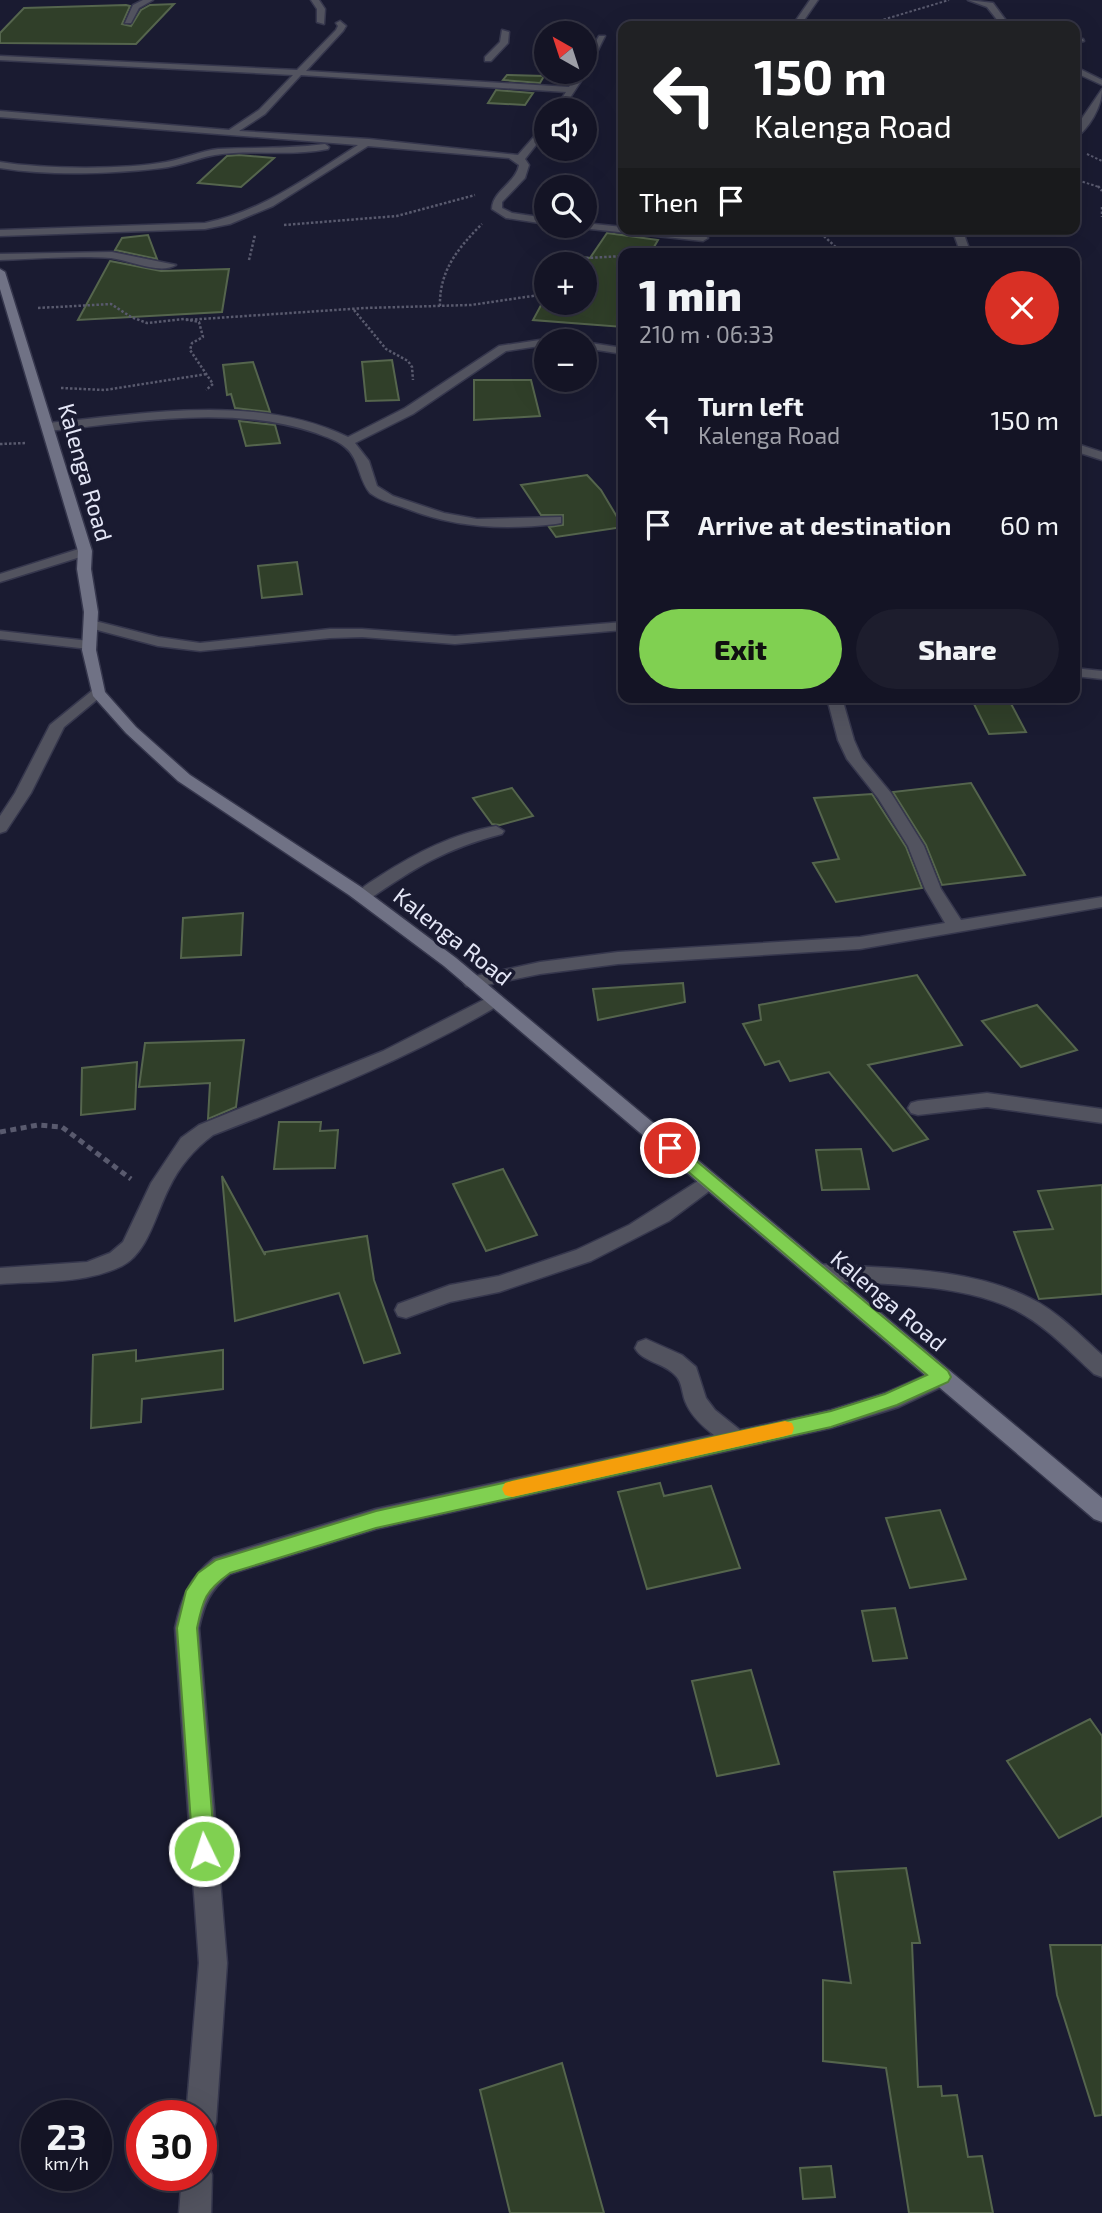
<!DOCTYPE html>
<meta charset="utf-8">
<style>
body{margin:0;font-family:"Exo 2",sans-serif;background:#1d1d2d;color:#f1f3f6;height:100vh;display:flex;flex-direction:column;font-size:26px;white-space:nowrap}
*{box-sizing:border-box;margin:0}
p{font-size:23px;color:#9d9ea7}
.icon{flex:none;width:38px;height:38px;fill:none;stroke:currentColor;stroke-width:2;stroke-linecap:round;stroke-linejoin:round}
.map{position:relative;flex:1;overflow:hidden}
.sheet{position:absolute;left:618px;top:248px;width:462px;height:455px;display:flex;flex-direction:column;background:#141425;border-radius:14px;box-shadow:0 7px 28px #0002,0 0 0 2px #333342}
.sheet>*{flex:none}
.hud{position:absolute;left:618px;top:21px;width:462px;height:214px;border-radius:14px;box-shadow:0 7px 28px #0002,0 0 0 2px #333342;background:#202124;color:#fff;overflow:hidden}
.needle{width:46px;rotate:321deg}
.controls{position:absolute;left:534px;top:21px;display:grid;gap:14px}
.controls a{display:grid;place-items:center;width:63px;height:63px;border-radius:50%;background:#141425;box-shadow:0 7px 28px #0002,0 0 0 2px #333342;font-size:35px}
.speed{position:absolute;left:21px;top:2100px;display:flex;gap:14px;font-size:35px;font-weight:700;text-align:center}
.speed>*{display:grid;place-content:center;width:91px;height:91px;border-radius:50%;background:#141425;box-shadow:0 7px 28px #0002,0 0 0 2px #333342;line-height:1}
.speed small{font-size:18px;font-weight:400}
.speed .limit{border:10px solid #d22;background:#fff;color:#111}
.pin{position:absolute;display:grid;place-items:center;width:60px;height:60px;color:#fff;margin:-30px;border:4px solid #fff;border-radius:50%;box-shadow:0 2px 7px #0007}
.me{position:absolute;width:77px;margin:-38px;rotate:356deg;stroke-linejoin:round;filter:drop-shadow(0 0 5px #0008)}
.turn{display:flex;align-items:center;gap:24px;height:147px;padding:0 21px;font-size:32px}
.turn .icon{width:91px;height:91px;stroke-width:2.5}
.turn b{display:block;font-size:49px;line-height:60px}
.then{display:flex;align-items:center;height:66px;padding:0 21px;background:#0003;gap:14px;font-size:26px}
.round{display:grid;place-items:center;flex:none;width:74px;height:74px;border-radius:37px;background:#1d1d2d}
.headline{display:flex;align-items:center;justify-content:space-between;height:119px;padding:0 21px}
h1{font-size:42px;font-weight:800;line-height:52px}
.primary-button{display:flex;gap:14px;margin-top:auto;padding:14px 21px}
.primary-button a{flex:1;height:80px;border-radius:42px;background:#80d051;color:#111;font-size:28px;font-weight:800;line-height:80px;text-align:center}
.primary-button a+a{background:#1d1d2d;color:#f1f3f6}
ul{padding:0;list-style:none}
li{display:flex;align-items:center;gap:21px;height:105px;padding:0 21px}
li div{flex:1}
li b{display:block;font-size:26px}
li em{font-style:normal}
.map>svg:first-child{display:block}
.building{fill:#303f29;stroke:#55654d;stroke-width:2}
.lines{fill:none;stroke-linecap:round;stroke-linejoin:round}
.service-casing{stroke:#36374d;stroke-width:3}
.minor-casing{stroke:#36374d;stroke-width:3}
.secondary-casing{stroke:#36374d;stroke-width:3}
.path-far2{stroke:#595a6e;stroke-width:2;stroke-dasharray:2.5 2;stroke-linecap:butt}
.path-far1{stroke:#595a6e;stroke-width:2.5;stroke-dasharray:2.5 2;stroke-linecap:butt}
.path{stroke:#595a6e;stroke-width:5;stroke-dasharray:6 4.5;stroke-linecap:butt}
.service{fill:#52535f;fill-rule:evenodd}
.minor{fill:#52535f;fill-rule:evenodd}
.secondary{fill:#707285;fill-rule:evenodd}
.route{fill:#80d051;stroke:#538735;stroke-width:2}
.slow{fill:#f59e0b}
.labels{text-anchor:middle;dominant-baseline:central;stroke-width:7;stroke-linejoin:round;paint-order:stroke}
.street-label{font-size:23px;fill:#e4e6f6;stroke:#1a1b31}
</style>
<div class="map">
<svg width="1102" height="2213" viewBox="0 0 1102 2213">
<rect width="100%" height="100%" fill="#1a1b31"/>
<g class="building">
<path d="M 174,4 L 136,44 L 0,43 L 0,33 L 24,8 L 126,5 L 130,6 L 122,24 L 131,26 L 141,10 L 150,5 Z"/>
<path d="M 507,75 L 544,76 L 540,83 L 503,80 Z"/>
<path d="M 496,90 L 533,93 L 525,105 L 488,103 Z"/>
<path d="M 239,155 L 274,158 L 241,187 L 198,183 L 227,156 Z"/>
<path d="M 607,233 L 658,240 L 650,254 L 623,254 L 623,327 L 533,320 L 546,296 L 546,303 L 584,303 L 584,264 L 562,264 L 567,255 L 590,258 Z"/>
<path d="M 148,235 L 157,259 L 115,250 L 122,238 Z"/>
<path d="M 110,261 L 161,271 L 229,269 L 222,312 L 78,320 Z"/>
<path d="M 392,360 L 399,400 L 366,401 L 362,362 Z"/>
<path d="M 253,362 L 270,412 L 235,408 L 231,394 L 227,395 L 223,365 Z"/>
<path d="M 474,380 L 531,380 L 540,416 L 474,420 Z"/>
<path d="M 239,421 L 275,425 L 280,443 L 246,446 Z"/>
<path d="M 587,475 L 601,490 L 623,527 L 556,537 L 549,527 L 563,525 L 563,515 L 541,515 L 521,485 Z"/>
<path d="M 297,562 L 302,594 L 262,598 L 258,566 Z"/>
<path d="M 971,698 L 1008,698 L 1026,732 L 989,734 Z"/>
<path d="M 971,783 L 1025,875 L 942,885 L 926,845 L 893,792 Z"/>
<path d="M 512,788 L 533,816 L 500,825 L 492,824 L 473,798 Z"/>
<path d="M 872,794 L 906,847 L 922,888 L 836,902 L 813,863 L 839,859 L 814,798 Z"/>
<path d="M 243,913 L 241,955 L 181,958 L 183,918 Z"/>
<path d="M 917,975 L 962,1045 L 868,1065 L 928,1139 L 893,1151 L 829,1072 L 790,1081 L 779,1061 L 765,1065 L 743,1024 L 761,1020 L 759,1005 Z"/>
<path d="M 683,983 L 685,1002 L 598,1020 L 593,989 Z"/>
<path d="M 1037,1005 L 1077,1050 L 1021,1067 L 982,1021 Z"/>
<path d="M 244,1040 L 236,1107 L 208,1119 L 210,1083 L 139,1087 L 145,1043 Z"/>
<path d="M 137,1062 L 135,1109 L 81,1115 L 82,1068 Z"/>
<path d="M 279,1122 L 321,1122 L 320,1131 L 338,1130 L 335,1168 L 274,1169 Z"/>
<path d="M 861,1149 L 869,1189 L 822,1190 L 816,1150 Z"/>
<path d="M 503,1169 L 537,1235 L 486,1251 L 453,1184 Z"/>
<path d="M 222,1176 L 265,1255 L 265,1252 L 367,1236 L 374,1280 L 400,1353 L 364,1363 L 339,1293 L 235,1321 Z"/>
<path d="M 1102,1185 L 1102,1294 L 1039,1299 L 1014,1232 L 1053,1229 L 1038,1191 Z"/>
<path d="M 136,1350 L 136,1361 L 223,1350 L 223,1389 L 142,1399 L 141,1422 L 91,1428 L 93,1355 Z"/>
<path d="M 660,1483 L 664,1496 L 711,1486 L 740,1568 L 647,1589 L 618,1492 Z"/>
<path d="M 940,1510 L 966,1579 L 910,1588 L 886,1518 Z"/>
<path d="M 895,1608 L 907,1658 L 873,1661 L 862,1611 Z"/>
<path d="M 751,1670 L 779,1764 L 717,1776 L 692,1681 Z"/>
<path d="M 1090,1719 L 1102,1736 L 1102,1816 L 1059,1838 L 1007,1761 Z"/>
<path d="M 906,1868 L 920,1943 L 912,1943 L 918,2087 L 941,2086 L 942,2096 L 957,2095 L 968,2157 L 982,2156 L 993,2213 L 909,2213 L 886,2068 L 823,2061 L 823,1980 L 851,1983 L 834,1872 Z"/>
<path d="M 1050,1945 L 1102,1945 L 1102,2115 L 1095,2116 L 1057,1995 Z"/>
<path d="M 562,2063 L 604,2213 L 510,2213 L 480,2090 Z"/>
<path d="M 831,2166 L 835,2197 L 803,2199 L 800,2168 Z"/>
</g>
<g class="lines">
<g class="service-casing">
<g id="service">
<path d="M 968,0 L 993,3 L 1010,26 L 1002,26 L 987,7 Z"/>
<path d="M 1074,39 L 1083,39 L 1084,41 L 1074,43 Z"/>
</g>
</g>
<g class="minor-casing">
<g id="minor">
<path d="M 143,0 L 153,0 L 139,8 L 131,23 L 125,23 L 133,5 Z"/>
<path d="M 311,0 L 319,0 L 325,9 L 324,24 L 317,22 L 317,9 Z"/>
<path d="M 810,0 L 818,0 L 800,26 L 792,26 Z"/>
<path d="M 340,21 L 346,26 L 343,31 L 306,71 L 569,87 L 579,72 L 584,72 L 584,62 L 599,36 L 605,36 L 587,72 L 562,110 L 554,110 L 566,92 L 301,75 L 265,114 L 239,131 L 369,139 L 518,155 L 546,123 L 546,132 L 525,159 L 529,165 L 525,178 L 502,202 L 502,208 L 512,213 L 546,218 L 546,224 L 506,218 L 492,209 C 492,191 516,183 519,165 L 509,158 L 368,146 L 273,206 L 230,224 L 205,229 L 0,236 L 0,230 L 205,223 C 263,211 309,176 358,145 L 0,117 L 0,111 L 229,130 L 259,110 L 293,75 L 0,60 L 0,56 L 297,70 L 336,30 L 338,26 L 336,23 Z"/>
<path d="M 502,30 L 509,32 L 508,43 L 491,61 L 485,61 L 485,57 L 500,42 Z"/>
<path d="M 1074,66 L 1102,80 L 1102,85 L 1074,72 Z"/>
<path d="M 1102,89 C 1102,107 1089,129 1074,139 L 1074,130 Z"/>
<path d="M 325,144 L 329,147 L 328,149 C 289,157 252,149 215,155 C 197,158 180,166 162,168 C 112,174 49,176 0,168 L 0,162 C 43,169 123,170 166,162 C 183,159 200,151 218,149 C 254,147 289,149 325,144 Z"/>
<path d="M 584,223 L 623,227 L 623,229 L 703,235 L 708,238 L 703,241 L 581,228 L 579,226 L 584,226 Z"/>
<path d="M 952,229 L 962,229 L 971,254 L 961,254 Z"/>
<path d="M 1020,229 L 1030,229 L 1031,231 L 1026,234 Z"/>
<path d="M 112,252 L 176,265 C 160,275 129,260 111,258 C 75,255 36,259 0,260 L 0,254 Z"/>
<path d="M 546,339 L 551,341 L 546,341 L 546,345 L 506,351 L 413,414 L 355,443 L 369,461 L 377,486 L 393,496 L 444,513 L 477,519 L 561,517 L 561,523 L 556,524 C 503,530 455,528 405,508 C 393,504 381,501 370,493 C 358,479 360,459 345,447 C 337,440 326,437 316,433 C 231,404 135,422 48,431 L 42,427 L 48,423 C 144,414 257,393 348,437 L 405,408 L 499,346 Z"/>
<path d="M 584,342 L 623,348 L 623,354 L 584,348 Z"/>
<path d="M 1074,443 L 1102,452 L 1102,460 L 1074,451 Z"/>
<path d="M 85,547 L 90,548 L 90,554 L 0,582 L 0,574 Z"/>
<path d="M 91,620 L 158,637 L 200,643 L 330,629 L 362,629 L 455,636 L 623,622 L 623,630 L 455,644 L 362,637 L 330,638 L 200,651 L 158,646 L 86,627 L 86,621 Z"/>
<path d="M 0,631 L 89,641 L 96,645 L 89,649 L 0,639 Z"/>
<path d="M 1074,668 L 1102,671 L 1102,679 L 1074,676 Z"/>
<path d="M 98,689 L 105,693 L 64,727 L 31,793 L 6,831 L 0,833 L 0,816 L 15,793 L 50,725 L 93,690 Z"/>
<path d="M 827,698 L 842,698 L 854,740 L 862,758 L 891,793 L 924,846 L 941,889 L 961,920 L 1102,897 L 1102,907 L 860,949 L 618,964 L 540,974 L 472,988 L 466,986 L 463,982 L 466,978 L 540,962 L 618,952 L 860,937 L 945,923 L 925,889 L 908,846 L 878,798 L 847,759 L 838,740 Z"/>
<path d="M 496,826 L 504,831 L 502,834 C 445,849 416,867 368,900 L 362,901 L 354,896 C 360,888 371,882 380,876 C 417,852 453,834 496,826 Z"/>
<path d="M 495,994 L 501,996 L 504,1000 L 501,1004 C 410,1058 312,1097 213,1135 C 194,1149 179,1167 169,1188 C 156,1213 148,1253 122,1266 C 85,1284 41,1281 0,1284 L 0,1268 L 87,1262 L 110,1253 L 123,1242 L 151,1183 L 181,1138 L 199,1125 L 383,1051 Z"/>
<path d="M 987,1093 L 1102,1109 L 1102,1123 L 987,1107 L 918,1115 L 911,1113 L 908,1108 L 911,1103 L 918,1101 Z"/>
<path d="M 709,1174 L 716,1176 L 719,1181 L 716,1186 L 669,1221 L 591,1261 L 499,1292 L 450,1302 L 406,1318 L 398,1316 L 395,1310 L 398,1304 L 450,1285 L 499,1276 L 576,1250 L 629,1225 Z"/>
<path d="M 818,1264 C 887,1269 966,1266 1030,1298 C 1057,1311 1080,1335 1102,1355 L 1102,1377 L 1094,1374 C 1070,1352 1045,1325 1015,1310 C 959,1282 879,1285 818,1280 L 811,1278 L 807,1272 L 811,1266 Z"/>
<path d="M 646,1339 L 682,1355 L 696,1367 L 706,1398 L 715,1410 L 740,1430 L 831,1410 L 885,1393 L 942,1368 L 950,1371 L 953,1377 L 950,1383 L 899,1407 L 831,1428 L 376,1529 L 230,1574 C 210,1590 204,1604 199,1628 L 227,1963 L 216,2122 L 212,2133 L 201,2137 L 201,2116 L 186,2116 L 199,1963 L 175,1628 C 181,1598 190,1577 214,1558 L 376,1509 L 714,1435 C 702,1426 691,1416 685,1401 C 682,1393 682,1382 676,1376 C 665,1363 642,1362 635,1348 L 638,1342 Z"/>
<path d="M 201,2161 L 208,2164 L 212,2175 L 211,2213 L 179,2213 L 182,2175 L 201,2175 Z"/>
</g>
</g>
<g class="secondary-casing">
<path id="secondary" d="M 0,269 L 5,272 L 92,551 L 91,569 L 98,612 L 96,650 L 105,692 L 136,727 L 190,775 L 361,887 L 456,958 L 1102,1498 L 1102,1522 L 1094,1519 L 444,966 L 349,895 L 178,781 L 126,733 L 93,696 L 82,650 L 84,612 L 77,569 L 78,551 L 0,289 Z"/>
</g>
<g class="path-far2">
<path d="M 862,26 L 949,0"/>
<path d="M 1087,154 L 1102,161"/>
<path d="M 1074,179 L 1099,187"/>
</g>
<g class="path-far1">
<path d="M 1098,186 L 1102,191"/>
<path d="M 1102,207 L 1102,217"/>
<path d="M 284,225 L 397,216 L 475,195"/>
<path d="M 824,236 L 843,254"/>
<path d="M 249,260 L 255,235"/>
<path d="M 574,264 L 587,258 L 623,256"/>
<path d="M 440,306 C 439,271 458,248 482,224"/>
<path d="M 38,308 L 111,304 L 131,317 L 147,323 L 184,319 L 199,322 L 203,337 L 192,343 L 190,350 L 213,384 L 206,390"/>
<path d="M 354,310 L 386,349 L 408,361 L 412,367 L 413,380"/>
<path d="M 186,320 L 365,308 L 471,305 L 546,294"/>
<path d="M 61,388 L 105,390 L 207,374"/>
<path d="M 0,444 L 27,443"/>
</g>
<path class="path" d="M 0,1132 L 38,1125 L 62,1127 L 131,1179"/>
<use href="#service" class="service"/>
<use href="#minor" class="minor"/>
<use href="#secondary" class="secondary"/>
</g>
<path class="route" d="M 670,1142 L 676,1144 L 948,1371 L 951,1377 L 948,1382 L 897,1405 L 831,1427 L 376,1528 L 230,1573 C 205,1591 203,1599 197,1628 L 215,1851 L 212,1859 L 204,1863 L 196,1859 L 193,1851 L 177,1628 L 186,1591 L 198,1573 L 216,1560 L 376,1511 L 831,1411 L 885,1394 L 927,1375 L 665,1152 L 662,1148 Z"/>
<path class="slow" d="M 785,1421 L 792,1423 L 794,1428 L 792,1434 L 785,1436 L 512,1497 L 505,1495 L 502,1489 L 505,1483 L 512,1481 Z"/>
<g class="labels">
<g class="street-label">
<text transform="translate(86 472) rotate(74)">Kalenga Road</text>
<text transform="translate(453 936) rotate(38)">Kalenga Road</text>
<text transform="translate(889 1300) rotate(40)">Kalenga Road</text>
</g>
</g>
</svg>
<div class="controls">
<a><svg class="needle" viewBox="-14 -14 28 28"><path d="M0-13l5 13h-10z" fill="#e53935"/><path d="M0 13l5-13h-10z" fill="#9d9ea7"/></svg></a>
<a><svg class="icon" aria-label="sound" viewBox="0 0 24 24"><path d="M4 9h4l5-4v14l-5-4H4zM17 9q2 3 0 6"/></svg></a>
<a><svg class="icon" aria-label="search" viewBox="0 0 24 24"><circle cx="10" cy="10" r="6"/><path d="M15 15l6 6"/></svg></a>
<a>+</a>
<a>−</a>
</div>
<div class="speed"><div>23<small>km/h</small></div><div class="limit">30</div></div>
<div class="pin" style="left:670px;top:1148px;background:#d93025"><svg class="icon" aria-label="arrive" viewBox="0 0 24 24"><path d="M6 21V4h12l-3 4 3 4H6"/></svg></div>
<svg class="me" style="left:204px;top:1851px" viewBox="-20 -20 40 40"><circle r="17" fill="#80d051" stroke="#fff" stroke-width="3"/><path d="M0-11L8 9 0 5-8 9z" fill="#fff"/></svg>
<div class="hud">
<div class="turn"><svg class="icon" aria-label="left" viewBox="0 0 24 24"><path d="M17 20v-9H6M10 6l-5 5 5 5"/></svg><div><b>150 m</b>Kalenga Road</div></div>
<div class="then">Then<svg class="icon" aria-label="arrive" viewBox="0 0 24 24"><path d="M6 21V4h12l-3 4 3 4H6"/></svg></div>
</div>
<section class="sheet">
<div class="headline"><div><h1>1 min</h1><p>210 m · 06:33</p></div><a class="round" style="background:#d93025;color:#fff"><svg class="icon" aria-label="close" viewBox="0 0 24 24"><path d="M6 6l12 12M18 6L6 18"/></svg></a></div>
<ul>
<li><svg class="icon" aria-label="left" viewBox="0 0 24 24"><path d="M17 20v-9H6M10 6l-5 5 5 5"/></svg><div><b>Turn left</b><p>Kalenga Road</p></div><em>150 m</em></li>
<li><svg class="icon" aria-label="arrive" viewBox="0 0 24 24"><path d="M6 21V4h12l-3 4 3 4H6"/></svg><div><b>Arrive at destination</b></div><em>60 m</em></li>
</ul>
<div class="primary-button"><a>Exit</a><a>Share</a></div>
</section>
</div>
